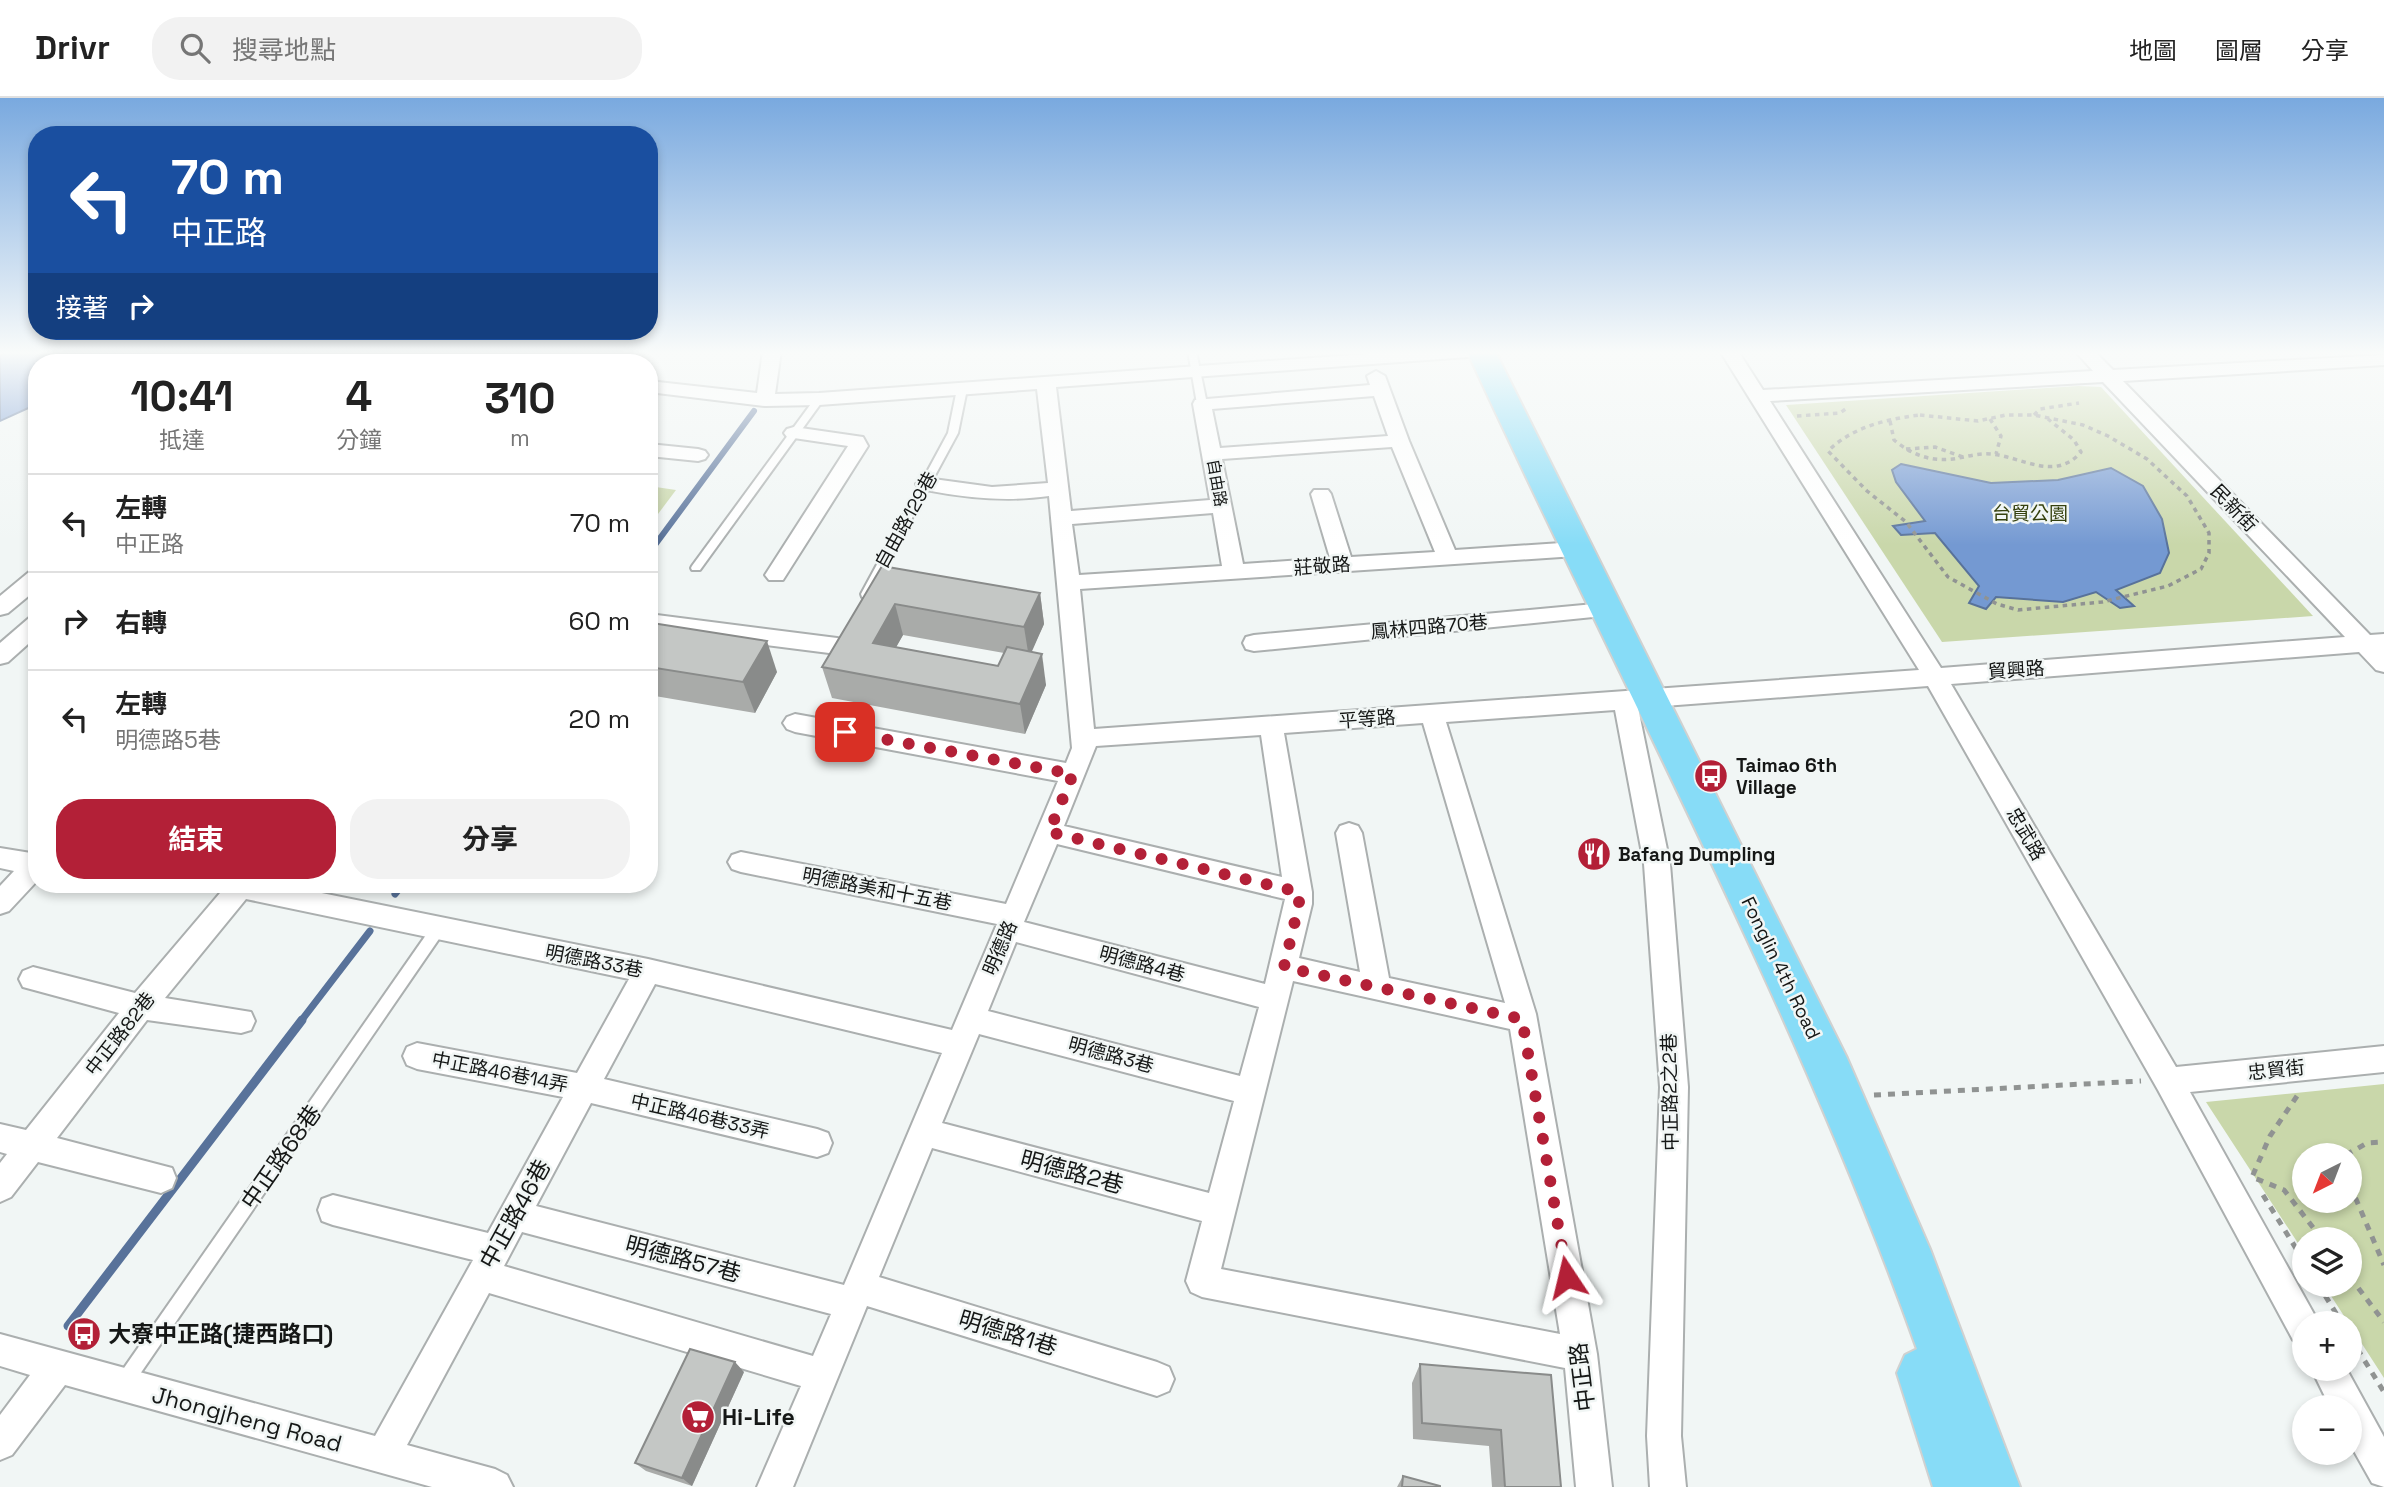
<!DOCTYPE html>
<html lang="zh-TW">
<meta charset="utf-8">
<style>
body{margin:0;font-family:"Space Grotesk","Noto Sans TC",sans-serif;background:#f2f2f2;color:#222;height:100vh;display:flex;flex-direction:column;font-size:26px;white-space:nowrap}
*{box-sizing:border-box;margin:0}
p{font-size:23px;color:#767676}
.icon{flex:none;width:38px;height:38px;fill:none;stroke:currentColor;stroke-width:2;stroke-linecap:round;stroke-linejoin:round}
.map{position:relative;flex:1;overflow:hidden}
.sheet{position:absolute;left:28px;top:256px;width:630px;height:539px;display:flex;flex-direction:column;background:#fff;border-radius:28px;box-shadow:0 4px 10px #0003}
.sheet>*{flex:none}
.hud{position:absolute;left:28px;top:28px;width:630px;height:214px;border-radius:28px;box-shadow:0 4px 10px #0003;background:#1a4fa0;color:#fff;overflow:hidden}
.needle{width:46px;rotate:222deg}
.buttons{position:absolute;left:2292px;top:1045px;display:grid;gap:14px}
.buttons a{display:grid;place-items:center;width:70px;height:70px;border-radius:50%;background:#fff;box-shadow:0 4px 10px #0003;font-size:35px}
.pin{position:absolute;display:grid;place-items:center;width:60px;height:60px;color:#fff;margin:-30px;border-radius:14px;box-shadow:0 4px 10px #0006}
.me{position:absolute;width:77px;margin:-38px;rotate:350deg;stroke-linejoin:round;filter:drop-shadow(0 0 5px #0008)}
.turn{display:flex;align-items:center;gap:24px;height:147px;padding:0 28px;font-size:32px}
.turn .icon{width:91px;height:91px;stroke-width:2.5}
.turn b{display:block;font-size:49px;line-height:60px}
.then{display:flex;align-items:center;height:66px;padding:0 28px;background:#0003;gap:14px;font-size:26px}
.eta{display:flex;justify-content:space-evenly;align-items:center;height:119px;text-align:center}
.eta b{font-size:42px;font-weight:700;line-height:49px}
.action{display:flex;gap:14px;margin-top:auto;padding:14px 28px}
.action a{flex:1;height:80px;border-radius:28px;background:#b32037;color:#fff;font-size:28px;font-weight:700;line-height:80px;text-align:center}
.action a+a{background:#f2f2f2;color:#222}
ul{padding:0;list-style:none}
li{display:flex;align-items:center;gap:21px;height:98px;padding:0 28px;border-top:2px solid #e0e0e0}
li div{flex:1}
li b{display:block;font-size:26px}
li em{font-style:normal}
header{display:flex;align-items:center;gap:42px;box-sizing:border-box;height:98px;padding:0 35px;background:#fff;border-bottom:2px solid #e0e0e0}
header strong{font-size:33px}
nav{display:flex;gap:38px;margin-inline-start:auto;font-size:24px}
.search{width:490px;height:63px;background:#f2f2f2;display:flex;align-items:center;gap:18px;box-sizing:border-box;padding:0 24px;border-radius:28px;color:#767676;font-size:26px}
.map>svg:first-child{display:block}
.green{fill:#c9d7aa;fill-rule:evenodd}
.water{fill:#7499d2;stroke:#58729a;stroke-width:2}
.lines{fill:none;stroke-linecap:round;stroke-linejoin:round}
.stream-far2{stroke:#58729a;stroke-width:6}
.stream-far1{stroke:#58729a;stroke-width:7}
.stream{stroke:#58729a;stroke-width:9}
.service-casing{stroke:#abafaf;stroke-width:4}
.minor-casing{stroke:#abafaf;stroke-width:4}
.primary-casing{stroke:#d0d1d0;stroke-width:4}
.path-far1{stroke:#909392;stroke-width:3.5;stroke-dasharray:4.5 4.5;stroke-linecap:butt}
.path{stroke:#909392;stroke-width:5;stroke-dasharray:7 7;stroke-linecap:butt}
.service{fill:#fff;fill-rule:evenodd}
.minor{fill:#fff;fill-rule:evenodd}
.primary{fill:#87dcf7;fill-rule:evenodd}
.wall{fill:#a9aba9;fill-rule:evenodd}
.shaded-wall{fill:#898b8a}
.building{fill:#c4c7c5;stroke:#898b8a;stroke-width:2}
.route{stroke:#b32037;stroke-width:12;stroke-dasharray:0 21.6}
.labels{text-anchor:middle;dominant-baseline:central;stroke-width:5;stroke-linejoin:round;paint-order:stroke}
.far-street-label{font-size:16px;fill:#151716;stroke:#f1f6f5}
.street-label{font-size:19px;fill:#151716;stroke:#f1f6f5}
.park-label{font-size:19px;fill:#35410e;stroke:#f1f6f5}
.poi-label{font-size:19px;font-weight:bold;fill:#151716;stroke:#f1f6f5;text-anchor:start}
.near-street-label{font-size:23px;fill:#151716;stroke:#f1f6f5}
.near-poi-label{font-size:23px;font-weight:bold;fill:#151716;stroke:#f1f6f5;text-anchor:start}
</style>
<header>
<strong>Drivr</strong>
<div class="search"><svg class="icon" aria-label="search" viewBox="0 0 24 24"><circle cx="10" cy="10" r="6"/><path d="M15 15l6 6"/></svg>搜尋地點</div>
<nav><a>地圖</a><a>圖層</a><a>分享</a></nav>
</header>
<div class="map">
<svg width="2384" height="1389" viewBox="0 0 2384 1389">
<rect width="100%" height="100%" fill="#f1f6f5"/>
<g class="green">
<path d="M 2078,288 L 2101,289 L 2313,518 L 1942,544 L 1786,307 Z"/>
<path d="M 649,388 L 676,392 L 649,428 Z"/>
<path d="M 2384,986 L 2384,1280 L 2324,1187 L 2350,1186 L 2350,1141 L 2305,1141 L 2305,1156 L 2206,1004 ZM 2305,1057 L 2350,1057 L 2350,1102 L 2305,1102 Z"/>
</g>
<g class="water">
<path d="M 7,253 L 145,253 L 110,264 L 37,264 L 37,306 L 0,323 L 0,258 Z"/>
<path d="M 1901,366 L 1991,385 L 2058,382 L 2111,370 L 2143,388 L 2162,421 L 2169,455 L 2160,475 L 2116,492 L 2134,508 L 2120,510 L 2096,494 L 2063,504 L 1996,499 L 1986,511 L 1969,505 L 1979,488 L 1935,435 L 1901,437 L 1893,428 L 1925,423 L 1896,384 L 1892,372 Z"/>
</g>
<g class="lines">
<path class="stream-far2" d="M 649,455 L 754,313"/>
<g class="stream-far1">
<path d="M 395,796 L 403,786"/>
<path d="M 301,923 L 370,833"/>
</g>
<path class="stream" d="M 68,1228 L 302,922"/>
<g class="service-casing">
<g id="service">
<path d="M 489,253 L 499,253 L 514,264 L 504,264 Z"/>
<path d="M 1188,253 L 1196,253 L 1207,306 L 1205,308 L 1202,309 L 1197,306 Z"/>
<path d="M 962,288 L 967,291 L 958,335 L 871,496 L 870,499 L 862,499 L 861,496 L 948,335 L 957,291 Z"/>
<path d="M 819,298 L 824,301 L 700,472 L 692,472 L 691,470 L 692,468 L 816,299 Z"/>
<path d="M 438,825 L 443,827 L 445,831 L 443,835 L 129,1292 L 123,1294 L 117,1292 L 115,1286 L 117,1280 L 433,827 Z"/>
</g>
</g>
<g class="minor-casing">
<g id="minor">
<path d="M 286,253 L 306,253 L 295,264 L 275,264 Z"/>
<path d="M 329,253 L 349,253 L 338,264 L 318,264 Z"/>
<path d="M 415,253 C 434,252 495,250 507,264 C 488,265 427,267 415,253 Z"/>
<path d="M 763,253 L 781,253 L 775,296 L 819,295 L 1410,253 L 1490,253 L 1481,258 L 1056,289 L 1071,413 L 1210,402 L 1193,306 L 1195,302 L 1370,287 L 1367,278 L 1376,273 L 1385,278 L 1409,343 L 1455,452 L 1576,444 L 1583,446 L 1586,451 L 1583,456 L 1576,458 L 1080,491 L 1094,631 L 1919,572 L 1720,253 L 1738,253 L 1763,292 L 2093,273 L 2075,253 L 2094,253 L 2113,272 L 2384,257 L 2384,267 L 2123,283 L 2370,537 L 2384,536 L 2384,574 L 2376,572 L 2359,554 L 1951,586 L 2176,969 L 2384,948 L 2384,974 L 2190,994 L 2319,1225 L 2305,1225 L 2305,1246 L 2293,1242 L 2158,992 L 1928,588 L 1638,610 L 1670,766 L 1688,989 L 1681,1338 L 1686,1389 L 1650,1389 L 1647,1338 L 1660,989 L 1644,766 L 1615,612 L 1446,624 L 1536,916 L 1597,1256 L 1612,1389 L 1576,1389 L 1565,1270 L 1202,1199 L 1191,1194 L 1186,1183 L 1202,1123 L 932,1050 L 879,1179 L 1157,1264 L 1169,1269 L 1174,1281 L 1169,1293 L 1157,1298 L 867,1208 L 793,1389 L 757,1389 L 801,1288 L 489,1195 L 407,1347 L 495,1371 L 507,1377 L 513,1389 L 432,1389 L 65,1287 L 12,1357 L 0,1362 L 0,1317 L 30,1277 L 0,1268 L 0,1236 L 375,1338 L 473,1162 L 333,1127 L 322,1123 L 318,1112 L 322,1101 L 333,1097 L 488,1135 L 563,999 L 417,971 L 407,967 L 403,958 L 407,949 L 417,945 L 577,975 L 629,881 L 246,801 L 165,900 L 251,914 L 255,923 L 251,932 L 241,935 L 147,922 L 57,1040 L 172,1070 L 176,1080 L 172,1090 L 161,1095 L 38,1064 L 11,1099 L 0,1104 L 0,1065 L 7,1056 L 0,1054 L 0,1026 L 26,1032 L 119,915 L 23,889 L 19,881 L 23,873 L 33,869 L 135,895 L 220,795 L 213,786 L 277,786 L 648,861 L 952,932 L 997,826 L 741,774 L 732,771 L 728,764 L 732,757 L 741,754 L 1006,806 L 1058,683 L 795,634 L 787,631 L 783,625 L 787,619 L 795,616 L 1066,665 L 1072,650 L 1049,398 C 1007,404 967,400 926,392 L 919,390 L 916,386 L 919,382 L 926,380 L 992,389 L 1048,385 L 1037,291 L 819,307 L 765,308 L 649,294 L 649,283 L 757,295 ZM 2103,284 L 2345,539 L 1941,570 L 1770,303 ZM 1374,298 L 1388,338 L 1220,350 L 1212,311 ZM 1392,349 L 1435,454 L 1351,459 L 1331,396 L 1328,392 L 1314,392 L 1311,396 L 1330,460 L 1243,466 L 1222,361 ZM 1213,415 L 1222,468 L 1079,477 L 1072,426 ZM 1423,625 L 1505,905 L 1389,880 L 1362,735 L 1358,728 L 1349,725 L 1340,728 L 1336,735 L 1360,874 L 1299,860 L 1312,806 L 1312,794 L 1284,635 ZM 1261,637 L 1282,779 L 1064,728 L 1096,648 ZM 1057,746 L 1285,801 L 1265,886 L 1024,824 ZM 1016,844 L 1259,909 L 1240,978 L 988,913 ZM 1293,883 L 1510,931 L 1560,1236 L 1221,1171 ZM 655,886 L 942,955 L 844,1187 L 536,1108 L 591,1005 L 817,1059 L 828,1055 L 832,1045 L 828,1035 L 817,1031 L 604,981 ZM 979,936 L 1234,1003 L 1209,1095 L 942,1025 ZM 522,1134 L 831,1216 L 813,1258 L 504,1168 Z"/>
<path d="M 794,329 L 863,339 L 868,348 L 783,482 L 769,482 L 765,477 L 848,348 L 787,339 L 784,335 L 787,331 Z"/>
<path d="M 649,346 L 698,351 L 705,353 L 708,357 L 705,361 L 698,363 L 649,358 Z"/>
<path d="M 37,472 L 37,491 L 8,515 L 0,517 L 0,498 L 29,474 Z"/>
<path d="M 1605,505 L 1613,507 L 1616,512 L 1613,517 L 1254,553 L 1246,551 L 1243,545 L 1246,539 L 1254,537 Z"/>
<path d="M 649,516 L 837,540 L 845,542 L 848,548 L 845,554 L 837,556 L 649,532 Z"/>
<path d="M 37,517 L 37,538 L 8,564 L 0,566 L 0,545 L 29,520 Z"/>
<path d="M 0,750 L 37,756 L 37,783 L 9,813 L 0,816 L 0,788 L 14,773 L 0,770 Z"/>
<path d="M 2311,1270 L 2346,1270 L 2384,1339 L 2384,1389 L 2372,1385 L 2350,1346 L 2350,1309 L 2330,1309 Z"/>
</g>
</g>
<g class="primary-casing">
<path id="primary" d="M 1467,253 L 1495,253 L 1847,960 L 1930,1151 L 2020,1389 L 1933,1389 L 1897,1275 L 1905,1257 L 1917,1251 C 1794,907 1620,585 1467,253 Z"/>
</g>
<g class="path-far1">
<path d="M 1920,317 L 1978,323 L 2006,317 L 2034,317 L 2083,327 L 2108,338 L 2147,361 L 2187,398 L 2209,435 L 2209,455 L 2201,471 L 2168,488 L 2102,504 L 2018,512 L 1997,506 L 1948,479 L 1906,424 L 1867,393 L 1828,353 C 1852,329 1887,321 1920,317 Z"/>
<path d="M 2034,317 L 2040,311 L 2079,305"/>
<path d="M 1797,318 L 1840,315 L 1847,310"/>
<path d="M 1990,321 L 2001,338 L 1996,356"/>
<path d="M 1890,323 L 1894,342 C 1913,358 1934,365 1959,360 C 1969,358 1980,355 1991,356 C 2023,359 2055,384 2081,354 L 2074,342 L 2048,321"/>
<path d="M 1906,351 L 1935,349 L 1963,359"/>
</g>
<g class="path">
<path d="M 1874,997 L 2141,983"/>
<path d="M 2297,998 L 2270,1038 L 2252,1079 L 2284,1092 L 2322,1141"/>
<path d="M 2346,1057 L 2367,1045 L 2384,1044"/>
<path d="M 2350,1087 L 2384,1167"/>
<path d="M 2263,1097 L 2305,1165"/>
<path d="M 2350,1179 L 2384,1224"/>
<path d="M 2318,1186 L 2342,1225"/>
<path d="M 2350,1239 L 2384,1294"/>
</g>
<use href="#service" class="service"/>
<use href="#minor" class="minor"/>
<use href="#primary" class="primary"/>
</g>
<g class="wall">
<path d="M 882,468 L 1040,495 L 1044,526 L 1031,554 L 1046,587 L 1025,636 L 832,600 L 822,569 ZM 903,537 L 1004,555 L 998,568 L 896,549 Z"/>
<path d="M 649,530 L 777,574 L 755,615 L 649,597 Z"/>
<path d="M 1420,1266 L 1551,1277 L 1561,1389 L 1492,1389 L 1489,1348 L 1413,1341 L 1412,1285 Z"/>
<path d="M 744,1274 L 692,1388 L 646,1373 L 635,1365 Z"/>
<path d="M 1403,1378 L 1440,1389 L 1397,1389 Z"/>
</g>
<g class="shaded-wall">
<path d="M 1040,495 L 1044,526 L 1029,560 L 1024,529 Z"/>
<path d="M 895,506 L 903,537 L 881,576 L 873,545 Z"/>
<path d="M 767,543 L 777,574 L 755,615 L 743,584 Z"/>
<path d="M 1042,556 L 1046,587 L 1025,636 L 1020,606 Z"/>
<path d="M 735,1264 L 744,1274 L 692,1388 L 682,1380 Z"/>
</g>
<g class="building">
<path d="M 882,468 L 1040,495 L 1024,529 L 895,506 L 873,545 L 998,568 L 1007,549 L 1042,556 L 1020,606 L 822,569 Z"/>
<path d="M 652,525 L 767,543 L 743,584 L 649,569 L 649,530 Z"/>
<path d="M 690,1251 L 735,1264 L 682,1380 L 635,1365 Z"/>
<path d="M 1420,1266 L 1551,1277 L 1561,1389 L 1505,1389 L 1501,1332 L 1422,1325 Z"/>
<path d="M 1403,1378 L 1440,1388 L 1440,1389 L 1402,1389 Z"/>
</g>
<linearGradient id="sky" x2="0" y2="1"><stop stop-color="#79a9df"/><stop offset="0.57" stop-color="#f9fbfa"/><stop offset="1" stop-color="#f9fbfa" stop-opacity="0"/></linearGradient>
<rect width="2384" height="447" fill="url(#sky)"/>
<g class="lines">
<path class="route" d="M 845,634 L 1073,676 L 1049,734 L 1299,794 L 1299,806 L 1284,869 L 1522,921 L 1567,1179"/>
</g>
<defs>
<g id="bus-disc" transform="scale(1.75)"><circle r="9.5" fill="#b32037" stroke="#f1f6f5"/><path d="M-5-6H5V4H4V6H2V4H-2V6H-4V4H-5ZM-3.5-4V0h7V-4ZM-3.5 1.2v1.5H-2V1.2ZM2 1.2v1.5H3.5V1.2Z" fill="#fff"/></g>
<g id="restaurant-disc" transform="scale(1.75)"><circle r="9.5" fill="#b32037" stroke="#f1f6f5"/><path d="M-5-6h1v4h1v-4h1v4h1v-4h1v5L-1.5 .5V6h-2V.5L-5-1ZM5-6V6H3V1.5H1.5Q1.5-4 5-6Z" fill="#fff"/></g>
<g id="supermarket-disc" transform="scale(1.75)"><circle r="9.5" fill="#b32037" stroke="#f1f6f5"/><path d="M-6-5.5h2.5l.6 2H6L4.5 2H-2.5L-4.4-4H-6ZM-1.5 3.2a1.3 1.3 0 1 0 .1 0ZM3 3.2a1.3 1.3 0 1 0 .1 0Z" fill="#fff"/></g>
</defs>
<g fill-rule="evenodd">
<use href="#bus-disc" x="1711" y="678"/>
<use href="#restaurant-disc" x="1594" y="756"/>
<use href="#bus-disc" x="84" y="1236"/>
<use href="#supermarket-disc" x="698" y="1319"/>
</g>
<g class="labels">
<g class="far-street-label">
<text transform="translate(1217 385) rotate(80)">自由路</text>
</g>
<g class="street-label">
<text transform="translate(2234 410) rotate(46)">民新街</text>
<text transform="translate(906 422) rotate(-61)">自由路129巷</text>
<text transform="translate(1322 468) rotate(-4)">莊敬路</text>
<text transform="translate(1429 529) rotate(-5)">鳳林四路70巷</text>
<text transform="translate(2016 572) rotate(-4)">貿興路</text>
<text transform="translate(1367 621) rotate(-4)">平等路</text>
<text transform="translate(2026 736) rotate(60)">忠武路</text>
<text transform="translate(877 791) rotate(11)">明德路美和十五巷</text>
<text transform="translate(1000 850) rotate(-67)">明德路</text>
<text transform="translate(594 863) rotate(11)">明德路33巷</text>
<text transform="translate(1142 866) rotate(15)">明德路4巷</text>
<text transform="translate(1781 870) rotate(64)">Fonglin 4th Road</text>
<text transform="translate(120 936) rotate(-52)">中正路82巷</text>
<text transform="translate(1111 957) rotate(15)">明德路3巷</text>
<text transform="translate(2276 972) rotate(-6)">忠貿街</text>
<text transform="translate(500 974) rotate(11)">中正路46巷14弄</text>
<text transform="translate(1670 994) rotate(-91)">中正路2之2巷</text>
<text transform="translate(700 1018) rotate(13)">中正路46巷33弄</text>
</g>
<g class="park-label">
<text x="2030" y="415">台貿公園</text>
</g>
<g class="poi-label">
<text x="1736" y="667">Taimao 6th<tspan x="1736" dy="22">Village</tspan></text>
<text x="1618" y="756">Bafang Dumpling</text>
</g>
<g class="near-street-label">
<text transform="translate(281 1059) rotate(-55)">中正路68巷</text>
<text transform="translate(1072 1074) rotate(15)">明德路2巷</text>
<text transform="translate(515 1116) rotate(-61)">中正路46巷</text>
<text transform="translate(683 1161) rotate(15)">明德路57巷</text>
<text transform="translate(1008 1235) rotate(17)">明德路1巷</text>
<text transform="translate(1582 1279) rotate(-97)">中正路</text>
<text transform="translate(247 1321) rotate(15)">Jhongjheng Road</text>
</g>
<g class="near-poi-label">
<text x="108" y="1236">大寮中正路(捷西路口)</text>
<text x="722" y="1319">Hi-Life</text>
</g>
</g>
</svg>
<div class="buttons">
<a><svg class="needle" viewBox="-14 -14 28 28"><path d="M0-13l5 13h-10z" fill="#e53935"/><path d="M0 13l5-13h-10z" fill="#767676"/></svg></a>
<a><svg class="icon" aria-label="layers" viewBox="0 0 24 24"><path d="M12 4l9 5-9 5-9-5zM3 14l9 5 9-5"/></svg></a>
<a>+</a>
<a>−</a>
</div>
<div class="pin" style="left:845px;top:634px;background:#d93025"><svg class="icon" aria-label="arrive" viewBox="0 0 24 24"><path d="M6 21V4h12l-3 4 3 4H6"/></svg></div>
<svg class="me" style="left:1567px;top:1179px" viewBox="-20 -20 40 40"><path d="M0-17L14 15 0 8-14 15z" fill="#b32037" stroke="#fff" stroke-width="4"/></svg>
<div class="hud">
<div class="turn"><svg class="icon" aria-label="left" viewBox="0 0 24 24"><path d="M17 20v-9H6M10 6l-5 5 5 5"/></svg><div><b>70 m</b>中正路</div></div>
<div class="then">接著<svg class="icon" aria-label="right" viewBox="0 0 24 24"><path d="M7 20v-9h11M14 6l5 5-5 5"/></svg></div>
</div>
<section class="sheet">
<div class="eta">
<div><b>10:41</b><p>抵達</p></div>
<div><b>4</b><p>分鐘</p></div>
<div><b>310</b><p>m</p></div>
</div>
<ul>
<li><svg class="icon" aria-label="left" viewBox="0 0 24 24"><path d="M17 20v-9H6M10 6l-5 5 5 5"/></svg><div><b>左轉</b><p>中正路</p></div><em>70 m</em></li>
<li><svg class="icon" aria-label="right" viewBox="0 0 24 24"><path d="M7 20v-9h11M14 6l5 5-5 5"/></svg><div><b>右轉</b></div><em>60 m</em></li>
<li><svg class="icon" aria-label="left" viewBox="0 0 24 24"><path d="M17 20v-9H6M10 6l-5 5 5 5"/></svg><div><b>左轉</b><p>明德路5巷</p></div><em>20 m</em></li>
</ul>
<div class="action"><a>結束</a><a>分享</a></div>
</section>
</div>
